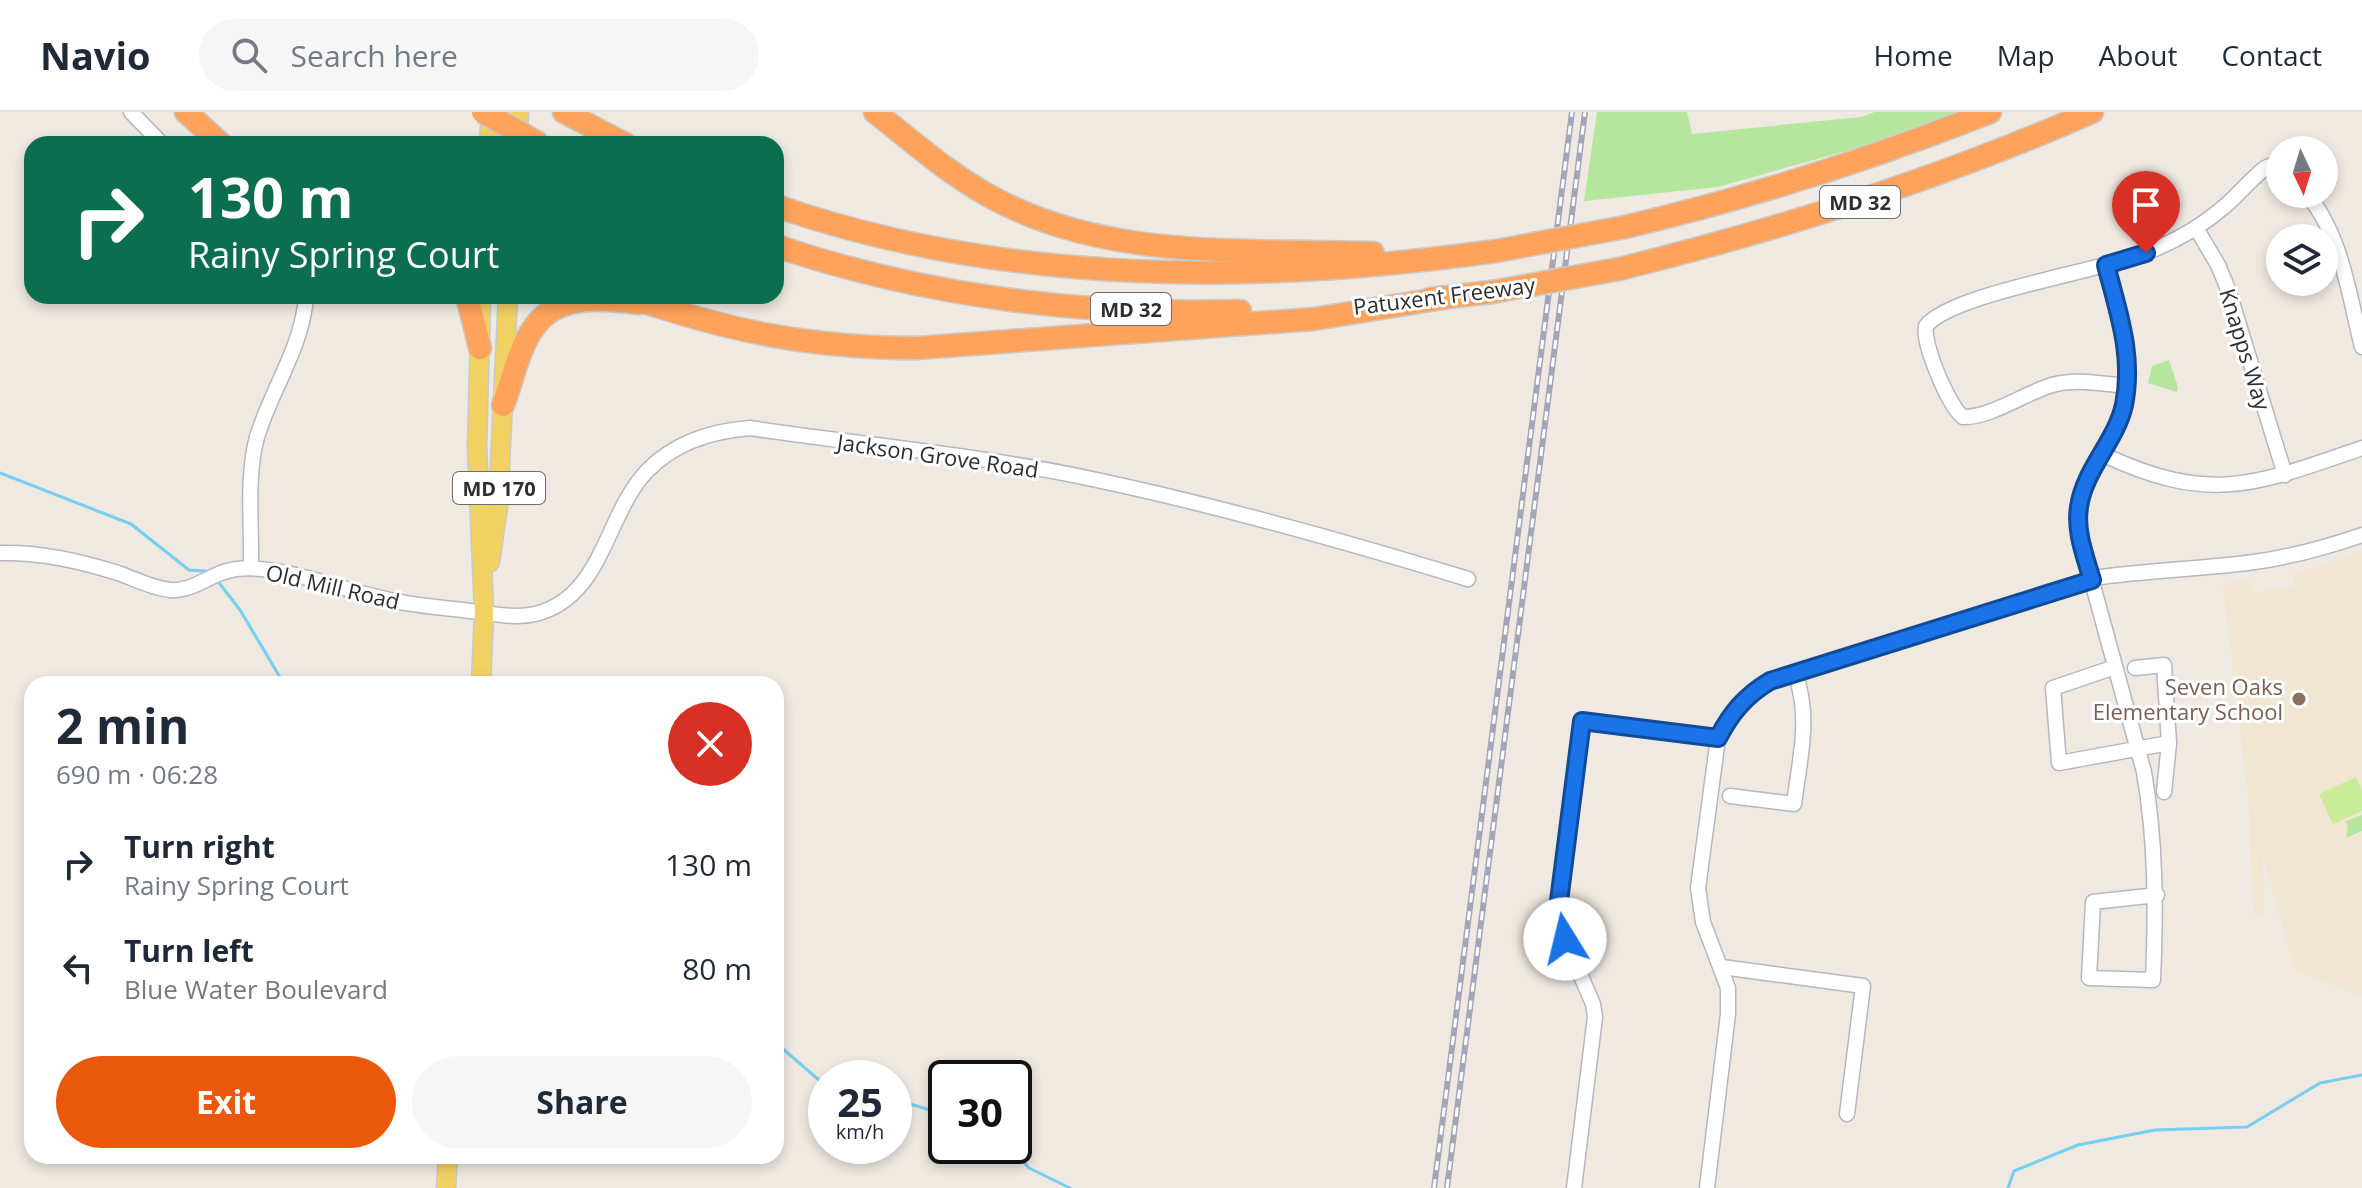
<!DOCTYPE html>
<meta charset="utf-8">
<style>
body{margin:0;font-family:"Open Sans",sans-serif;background:#f6f6f7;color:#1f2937;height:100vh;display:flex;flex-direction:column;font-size:30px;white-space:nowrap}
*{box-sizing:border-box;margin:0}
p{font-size:26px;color:#747a83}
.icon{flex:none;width:44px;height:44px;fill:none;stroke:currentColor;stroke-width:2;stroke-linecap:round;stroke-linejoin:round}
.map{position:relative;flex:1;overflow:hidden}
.sheet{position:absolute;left:24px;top:564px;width:760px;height:488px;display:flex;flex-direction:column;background:#fff;border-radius:24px;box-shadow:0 4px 12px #0003}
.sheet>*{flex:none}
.banner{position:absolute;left:24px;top:24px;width:760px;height:168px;border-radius:24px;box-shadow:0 4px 12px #0003;background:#0b6e4f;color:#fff;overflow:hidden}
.needle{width:52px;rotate:176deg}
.buttons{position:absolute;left:2266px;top:24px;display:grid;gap:16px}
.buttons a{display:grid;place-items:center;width:72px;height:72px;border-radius:50%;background:#fff;box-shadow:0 4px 12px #0003;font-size:40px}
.speed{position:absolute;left:808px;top:948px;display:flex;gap:16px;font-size:40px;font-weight:700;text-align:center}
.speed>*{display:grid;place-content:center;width:104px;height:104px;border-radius:50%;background:#fff;box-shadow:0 4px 12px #0003;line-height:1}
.speed small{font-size:20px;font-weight:400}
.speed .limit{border:4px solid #111;border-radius:12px;background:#fff;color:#111}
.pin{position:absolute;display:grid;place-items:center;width:68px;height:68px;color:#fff;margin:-82px -34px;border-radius:50% 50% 50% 0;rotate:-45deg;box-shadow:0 0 8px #0007}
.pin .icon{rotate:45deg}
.me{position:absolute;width:88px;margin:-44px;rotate:351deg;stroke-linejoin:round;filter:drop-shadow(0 0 6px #0008)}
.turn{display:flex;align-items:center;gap:28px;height:168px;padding:0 32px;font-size:36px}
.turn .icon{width:104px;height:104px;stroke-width:2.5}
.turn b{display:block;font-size:56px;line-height:68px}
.round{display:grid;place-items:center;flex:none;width:84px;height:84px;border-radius:42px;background:#f6f6f7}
.head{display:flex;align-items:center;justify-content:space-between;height:136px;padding:0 32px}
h1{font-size:48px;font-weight:700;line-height:60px}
.primary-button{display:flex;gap:16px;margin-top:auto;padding:16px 32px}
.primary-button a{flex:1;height:92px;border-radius:48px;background:#ea580c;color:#fff;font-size:32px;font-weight:700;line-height:92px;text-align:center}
.primary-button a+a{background:#f6f6f7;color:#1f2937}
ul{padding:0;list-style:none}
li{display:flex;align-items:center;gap:24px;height:104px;padding:0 32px}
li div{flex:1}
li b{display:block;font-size:30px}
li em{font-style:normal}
header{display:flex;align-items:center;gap:48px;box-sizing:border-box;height:112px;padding:0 40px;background:#fff;border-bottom:2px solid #e0e1e3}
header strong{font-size:38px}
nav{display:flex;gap:44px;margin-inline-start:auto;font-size:28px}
.search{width:560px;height:72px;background:#f6f6f7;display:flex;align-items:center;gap:20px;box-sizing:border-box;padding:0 28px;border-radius:44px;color:#747a83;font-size:30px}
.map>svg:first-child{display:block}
.education{fill:#f0e6d1}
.green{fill:#b6e59e}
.pitch{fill:#c9ec9a}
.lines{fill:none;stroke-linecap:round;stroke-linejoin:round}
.stream{stroke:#75cff0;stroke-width:3}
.minor-casing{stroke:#b4b7c1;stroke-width:17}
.major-casing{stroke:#c9c9c9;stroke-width:21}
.highway-casing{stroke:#c9c9c9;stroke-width:25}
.minor{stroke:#fff;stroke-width:14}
.major{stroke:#f2d163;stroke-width:18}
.highway{stroke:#ffa35c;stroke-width:22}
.rail-casing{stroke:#a3a6b8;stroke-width:6}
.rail{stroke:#fff;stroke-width:3;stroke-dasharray:9;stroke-linecap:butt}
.highway-bridge-casing{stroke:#c9c9c9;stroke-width:25;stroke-linecap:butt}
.highway-bridge{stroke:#ffa35c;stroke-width:22}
.route-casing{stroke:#114b97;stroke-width:20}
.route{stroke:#1a73e8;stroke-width:14}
.education-dot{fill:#8d6e63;stroke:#fff;stroke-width:3}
.labels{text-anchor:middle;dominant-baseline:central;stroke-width:6;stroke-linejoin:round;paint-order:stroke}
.shield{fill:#fff;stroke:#6d6d6d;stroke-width:2}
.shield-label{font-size:20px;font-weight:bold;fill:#2e2e2e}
.street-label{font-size:22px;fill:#2e2e2e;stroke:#fff}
.education-label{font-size:22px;fill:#785e54;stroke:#fff;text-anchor:end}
</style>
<header>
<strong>Navio</strong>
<div class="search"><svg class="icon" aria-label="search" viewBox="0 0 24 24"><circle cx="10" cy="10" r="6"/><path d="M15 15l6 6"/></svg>Search here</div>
<nav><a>Home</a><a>Map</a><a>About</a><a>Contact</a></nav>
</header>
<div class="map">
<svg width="2362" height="1076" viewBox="0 0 2362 1076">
<rect width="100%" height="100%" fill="#efe9e1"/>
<path class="education" d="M 2362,439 L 2362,885 L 2295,858 L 2262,741 L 2264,802 L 2254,803 L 2249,692 L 2223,471 L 2250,469 L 2253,481 L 2295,474 L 2294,462 Z"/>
<g class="green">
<path d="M 1597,0 L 1687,0 L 1692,22 L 1861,5 L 1875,0 L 1956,0 L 1863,34 L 1718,75 L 1584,89 Z"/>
<path d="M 2169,248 L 2178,275 L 2177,280 L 2148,271 L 2152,254 Z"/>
<path d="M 2362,703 L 2362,719 L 2346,726 L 2348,714 L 2346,709 Z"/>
</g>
<path class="pitch" d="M 2356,665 L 2362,678 L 2362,699 L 2333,712 L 2319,682 Z"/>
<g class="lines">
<g class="stream">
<path d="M 0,361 L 131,412 L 189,458 L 205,459"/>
<path d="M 220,472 L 240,498 L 284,572"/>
<path d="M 776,931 L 819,968 L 826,970"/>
<path d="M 894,987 L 946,1003"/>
<path d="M 1009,1034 L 1029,1056 L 1070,1076"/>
<path d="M 2008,1076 L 2014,1059 L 2078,1033 L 2155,1018 L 2247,1015 L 2320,971 L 2362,963"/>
</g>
<g class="minor-casing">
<g id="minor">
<path d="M 131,0 L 162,32"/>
<path d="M 2307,82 C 2342,124 2349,183 2362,235"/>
<path d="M 2196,116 L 2218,153 L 2228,177 L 2285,363"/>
<path d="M 2106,153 C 2119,200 2134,244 2123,293 C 2112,349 2068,369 2082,433 L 2144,660 C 2156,729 2156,798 2153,868 L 2089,866 L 2093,790 L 2157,783"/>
<path d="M 2127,274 C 2102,272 2076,266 2052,273 C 2025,281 1990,306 1963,305 C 1949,295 1922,231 1926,214 C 1951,182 2100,159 2145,141 C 2174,130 2202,114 2225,94 C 2239,82 2250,68 2265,56 L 2272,53 L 2280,55"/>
<path d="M 2102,342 C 2210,393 2255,373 2362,336"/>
<path d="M 0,441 C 41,440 79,449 118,461 C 135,467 152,476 170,478 C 191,480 208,464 227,459 C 242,455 259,456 275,459 C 312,465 348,479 386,487 C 413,494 441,495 470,499 C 491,501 514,507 535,502 C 603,486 605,403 647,359 C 675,330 711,319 750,316 C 864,333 980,343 1092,367 C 1220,394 1344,429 1468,467"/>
<path d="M 251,456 C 252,416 246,364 257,325 C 271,278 303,234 306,184"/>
<path d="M 2115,555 L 2053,576 L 2059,651 L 2169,631 L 2164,553 L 2135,556"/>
<path d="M 2164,680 L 2169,631"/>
<path d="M 1730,684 L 1794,692 C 1800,644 1811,607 1795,560"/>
<path d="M 1722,855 L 1863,874 L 1847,1002"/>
<path d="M 1574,1076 L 1595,905 L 1593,892 L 1565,827 L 1559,803 L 1559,789 L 1582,609 L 1718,626"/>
<path d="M 1707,1076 L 1728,902 L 1728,876 L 1703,810 L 1698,776 L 1718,626 C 1737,588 1756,574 1795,560 L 2101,465 C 2152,458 2203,457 2254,450 C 2291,445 2327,435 2362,423"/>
</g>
</g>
<g class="major-casing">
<g id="major">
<path d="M 489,32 L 491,0"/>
<path d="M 517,32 L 519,0"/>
<path d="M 481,184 L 477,334 L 484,501 L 481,572"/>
<path d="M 490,450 L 498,394 L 508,184"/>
<path d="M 446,1076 L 448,1044"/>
</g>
</g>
<g class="highway-casing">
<g id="highway">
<path d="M 186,0 L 221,32"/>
<path d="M 564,0 L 625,32"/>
<path d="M 875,0 C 913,30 950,63 993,86 C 1109,149 1246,137 1373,141"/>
<path d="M 776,94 C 1007,174 1257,172 1496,139"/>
<path d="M 1625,115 C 1749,86 1871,47 1990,0"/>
<path d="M 776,134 C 924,184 1084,204 1240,199"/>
<path d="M 1619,157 C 1782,117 1939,67 2092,0"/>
<path d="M 467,184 L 480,236"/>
<path d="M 627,184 C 728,219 810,236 917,236 L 1314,207 L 1443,186"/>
<path d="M 1430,187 L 1492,180"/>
<path d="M 503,293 C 510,275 514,257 521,240 C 543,181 586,185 639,191"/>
</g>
</g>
<use href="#minor" class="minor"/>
<use href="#major" class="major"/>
<use href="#highway" class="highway"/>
<g class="rail-casing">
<g id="rail">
<path d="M 1434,1076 L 1572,0"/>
<path d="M 1447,1076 L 1585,0"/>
</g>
</g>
<use href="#rail" class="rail"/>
<g class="highway-bridge-casing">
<g id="highway-bridge">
<path d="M 483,0 L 540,32"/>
<path d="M 1496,139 L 1625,115"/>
<path d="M 1492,180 L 1619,157"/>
</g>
</g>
<use href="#highway-bridge" class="highway-bridge"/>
</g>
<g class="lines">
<g class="route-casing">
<path id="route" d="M 1565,827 L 1559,789 L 1582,609 L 1718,626 C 1731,601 1745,584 1770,569 L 2092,468 C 2085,444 2075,419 2079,395 C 2084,358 2116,329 2124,293 C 2134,243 2118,200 2106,153 L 2146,141"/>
</g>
<use href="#route" class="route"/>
</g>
<circle class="education-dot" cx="2299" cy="587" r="8"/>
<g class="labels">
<g class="shield">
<rect x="1820" y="74" width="80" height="32" rx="6"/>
<rect x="1091" y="181" width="80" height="32" rx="6"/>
<rect x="453" y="360" width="92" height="32" rx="6"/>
</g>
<g class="shield-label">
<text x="1860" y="90">MD 32</text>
<text x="1131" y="197">MD 32</text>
<text x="499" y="376">MD 170</text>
</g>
<g class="street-label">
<text transform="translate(1444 183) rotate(-7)">Patuxent Freeway</text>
<text transform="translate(2246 237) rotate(73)">Knapps Way</text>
<text transform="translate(938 343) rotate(8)">Jackson Grove Road</text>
<text transform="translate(333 474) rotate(13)">Old Mill Road</text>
</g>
<g class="education-label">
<text x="2283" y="574">Seven Oaks<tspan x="2283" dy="25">Elementary School</tspan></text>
</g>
</g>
</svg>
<div class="buttons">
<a><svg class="needle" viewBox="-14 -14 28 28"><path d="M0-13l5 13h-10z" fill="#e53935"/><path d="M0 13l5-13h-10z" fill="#747a83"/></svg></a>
<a><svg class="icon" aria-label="layers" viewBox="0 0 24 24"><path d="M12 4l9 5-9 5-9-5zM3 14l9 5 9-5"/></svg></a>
</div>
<div class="speed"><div>25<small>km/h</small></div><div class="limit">30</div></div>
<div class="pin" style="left:2146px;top:141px;background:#d93025"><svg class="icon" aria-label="arrive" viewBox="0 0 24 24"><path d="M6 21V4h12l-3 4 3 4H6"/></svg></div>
<svg class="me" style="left:1565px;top:827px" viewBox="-20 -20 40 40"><circle r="19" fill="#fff"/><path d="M0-13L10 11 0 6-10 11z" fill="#1a73e8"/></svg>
<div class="banner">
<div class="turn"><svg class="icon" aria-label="right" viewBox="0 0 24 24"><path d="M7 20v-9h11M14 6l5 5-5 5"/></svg><div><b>130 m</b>Rainy Spring Court</div></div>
</div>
<section class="sheet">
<div class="head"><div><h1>2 min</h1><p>690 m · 06:28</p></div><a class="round" style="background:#d93025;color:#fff"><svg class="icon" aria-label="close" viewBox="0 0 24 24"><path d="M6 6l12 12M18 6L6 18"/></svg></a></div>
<ul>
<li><svg class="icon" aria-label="right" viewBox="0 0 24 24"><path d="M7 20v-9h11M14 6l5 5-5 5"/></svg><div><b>Turn right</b><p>Rainy Spring Court</p></div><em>130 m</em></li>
<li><svg class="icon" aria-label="left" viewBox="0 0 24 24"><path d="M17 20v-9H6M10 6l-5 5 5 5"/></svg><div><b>Turn left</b><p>Blue Water Boulevard</p></div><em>80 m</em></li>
</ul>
<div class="primary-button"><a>Exit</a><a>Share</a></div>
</section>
</div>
